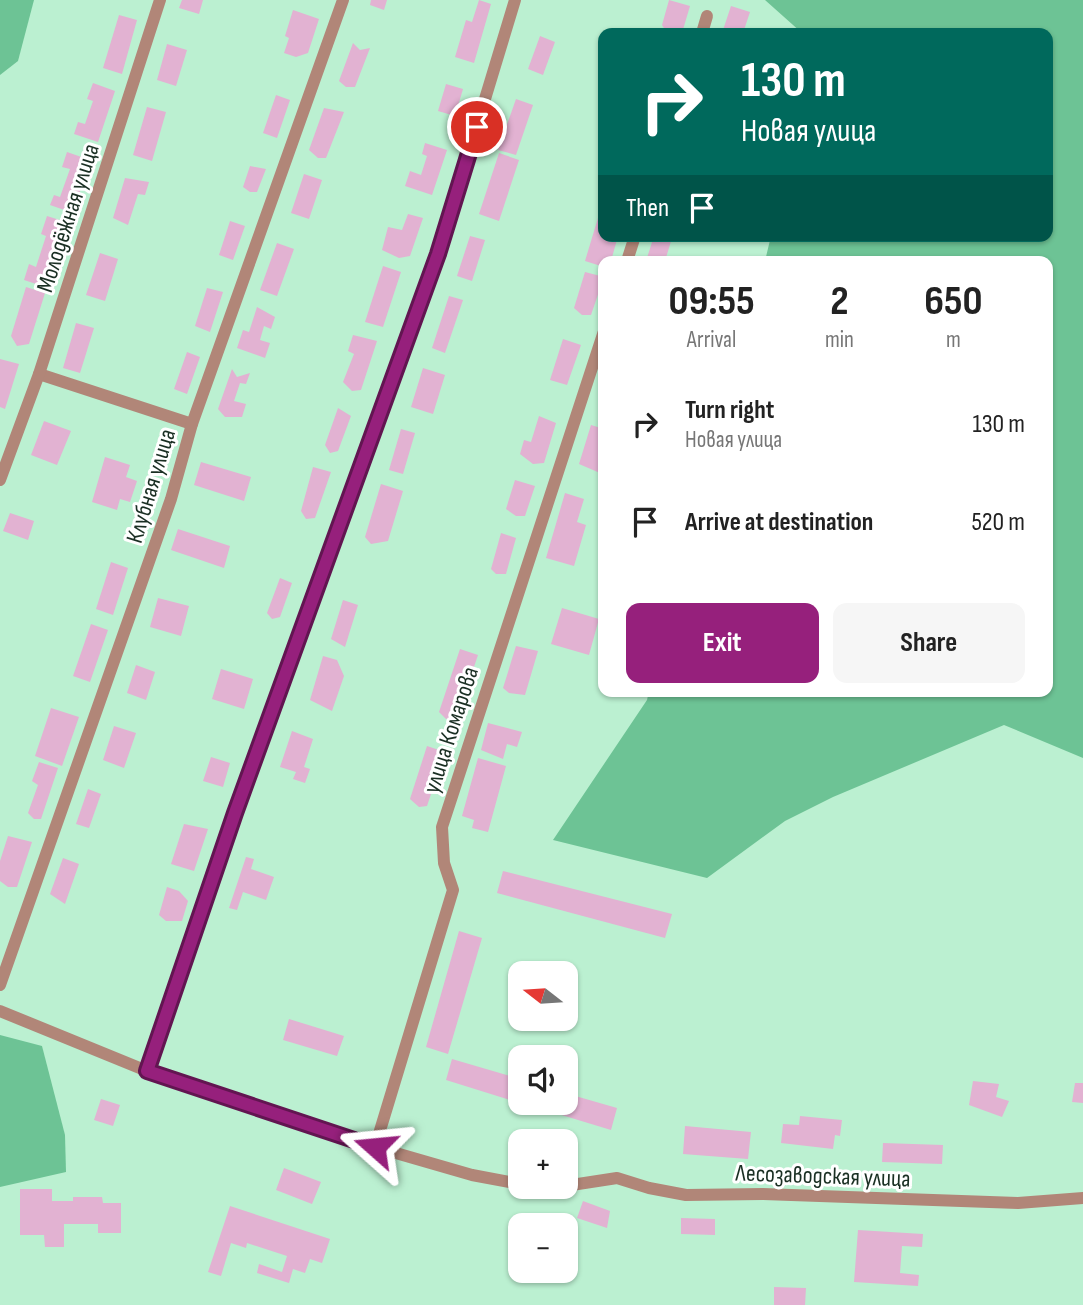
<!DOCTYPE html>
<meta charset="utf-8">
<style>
body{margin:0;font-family:"Sofia Sans Condensed",sans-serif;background:#f6f6f6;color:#222;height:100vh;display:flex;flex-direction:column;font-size:26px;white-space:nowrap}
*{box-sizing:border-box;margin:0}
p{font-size:23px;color:#767676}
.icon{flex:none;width:38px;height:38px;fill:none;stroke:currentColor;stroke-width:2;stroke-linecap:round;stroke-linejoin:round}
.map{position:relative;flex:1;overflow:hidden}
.drawer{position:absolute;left:598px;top:256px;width:455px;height:441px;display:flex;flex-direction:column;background:#fff;border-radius:14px;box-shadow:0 2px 5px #0004}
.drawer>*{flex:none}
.banner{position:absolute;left:598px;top:28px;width:455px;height:214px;border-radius:14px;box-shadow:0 2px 5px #0004;background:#00695c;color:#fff;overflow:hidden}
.needle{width:46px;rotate:287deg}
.buttons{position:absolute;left:508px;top:961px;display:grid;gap:14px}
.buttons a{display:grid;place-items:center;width:70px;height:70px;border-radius:14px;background:#fff;box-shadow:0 2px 5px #0004;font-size:35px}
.pin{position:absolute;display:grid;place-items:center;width:60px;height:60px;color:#fff;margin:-30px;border:4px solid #fff;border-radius:50%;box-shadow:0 2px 7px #0007}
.me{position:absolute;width:77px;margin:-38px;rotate:288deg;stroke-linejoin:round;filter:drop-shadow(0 0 5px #0008)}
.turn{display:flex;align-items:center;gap:24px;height:147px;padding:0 28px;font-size:32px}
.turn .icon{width:91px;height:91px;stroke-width:2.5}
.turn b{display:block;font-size:49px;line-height:60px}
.then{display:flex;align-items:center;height:66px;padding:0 28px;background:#0003;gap:14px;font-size:26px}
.eta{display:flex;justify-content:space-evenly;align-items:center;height:119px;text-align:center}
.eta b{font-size:42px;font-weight:700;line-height:49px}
.cta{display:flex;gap:14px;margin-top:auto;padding:14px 28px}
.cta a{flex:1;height:80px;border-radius:14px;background:#96207c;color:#fff;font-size:28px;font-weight:700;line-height:80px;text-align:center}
.cta a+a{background:#f6f6f6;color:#222}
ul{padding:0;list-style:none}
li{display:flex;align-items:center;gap:21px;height:98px;padding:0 28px}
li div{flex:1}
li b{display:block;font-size:26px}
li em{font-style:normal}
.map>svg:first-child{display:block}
.green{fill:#6dc395}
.building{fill:#e2b2d2}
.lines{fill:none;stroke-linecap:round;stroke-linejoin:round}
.street{stroke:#b18678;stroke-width:12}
.route-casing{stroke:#621551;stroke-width:18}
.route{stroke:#96207c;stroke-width:12}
.labels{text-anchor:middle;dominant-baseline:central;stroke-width:6;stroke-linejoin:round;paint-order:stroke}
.street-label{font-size:24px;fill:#1a2f23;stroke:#fff}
</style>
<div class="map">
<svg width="1083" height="1305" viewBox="0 0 1083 1305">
<rect width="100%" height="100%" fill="#bbf0d1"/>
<g class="green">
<path d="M 0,0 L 34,0 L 18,61 L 0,75 Z"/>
<path d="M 765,0 L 1083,0 L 1083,758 L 1004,725 L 833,797 L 785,821 L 707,878 L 553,840 L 647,700 L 649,691 L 1048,691 L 1048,261 L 765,261 L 771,236 L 1048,236 L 1048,33 L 802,33 Z"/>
<path d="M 0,1035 L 42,1046 L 65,1135 L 66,1172 L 0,1187 Z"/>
</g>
<g class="building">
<path d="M 182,0 L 203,0 L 199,14 L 179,8 Z"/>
<path d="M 371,0 L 387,0 L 384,10 L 370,5 Z"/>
<path d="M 479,0 L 491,4 L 474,63 L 455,57 L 466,20 L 472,22 Z"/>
<path d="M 669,0 L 690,6 L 682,33 L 667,33 L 662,25 Z"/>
<path d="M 731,6 L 750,12 L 743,33 L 722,33 Z"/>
<path d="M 293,10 L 319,19 L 308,53 L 296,57 L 284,53 L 289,38 L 285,36 Z"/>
<path d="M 119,15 L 137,20 L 122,74 L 103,68 Z"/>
<path d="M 540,36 L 555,42 L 543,75 L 528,69 Z"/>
<path d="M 353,43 L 360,50 L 370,48 L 355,87 L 346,87 L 339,81 Z"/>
<path d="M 167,44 L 187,50 L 176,86 L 157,80 Z"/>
<path d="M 93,83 L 115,91 L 98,142 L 74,134 L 78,122 L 85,124 L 93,101 L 87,99 Z"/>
<path d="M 446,84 L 463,89 L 455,116 L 438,111 Z"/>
<path d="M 276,95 L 290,100 L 277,138 L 263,133 Z"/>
<path d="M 516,99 L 533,105 L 516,155 L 498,150 Z"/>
<path d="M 147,107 L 166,112 L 152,161 L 133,155 Z"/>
<path d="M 324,108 L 344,112 L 326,158 L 318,158 L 309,150 Z"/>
<path d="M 425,143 L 447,150 L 432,195 L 405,186 L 410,171 L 421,175 L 427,156 L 422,154 Z"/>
<path d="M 67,152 L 90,160 L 73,213 L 50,205 L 54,195 L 60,197 L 70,169 L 62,167 Z"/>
<path d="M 499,153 L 519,160 L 499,221 L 479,214 Z"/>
<path d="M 250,166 L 266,169 L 257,192 L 250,192 L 243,187 Z"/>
<path d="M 304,174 L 322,180 L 309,219 L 291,213 Z"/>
<path d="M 125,178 L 149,182 L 145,195 L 138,194 L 128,225 L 113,218 Z"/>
<path d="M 601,208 L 604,209 L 604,236 L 618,236 L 611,261 L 604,261 L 604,267 L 585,261 Z"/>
<path d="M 408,214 L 423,218 L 410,256 L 399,258 L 382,250 L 388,227 L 402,230 Z"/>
<path d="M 47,216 L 69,223 L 48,288 L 24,280 L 29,264 L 36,267 L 46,236 L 41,234 Z"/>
<path d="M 230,221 L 245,226 L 233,260 L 219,255 Z"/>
<path d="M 470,236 L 485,240 L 472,281 L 457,276 Z"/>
<path d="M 654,236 L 683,236 L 681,241 L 672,238 L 665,261 L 646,261 Z"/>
<path d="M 277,243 L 294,249 L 277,296 L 260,290 Z"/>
<path d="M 100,253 L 118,259 L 105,301 L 86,295 Z"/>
<path d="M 383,266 L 401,272 L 383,327 L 365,322 Z"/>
<path d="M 585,272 L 604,277 L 591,315 L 582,315 L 574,308 Z"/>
<path d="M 26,287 L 45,293 L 29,344 L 17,346 L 11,336 Z"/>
<path d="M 207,288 L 223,292 L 210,332 L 195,326 Z"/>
<path d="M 449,296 L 463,300 L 445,353 L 432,348 Z"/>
<path d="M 257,307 L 275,317 L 271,329 L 264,326 L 260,340 L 270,343 L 265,358 L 237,348 L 243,330 L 249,332 Z"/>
<path d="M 76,323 L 94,328 L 80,373 L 63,368 Z"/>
<path d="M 353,335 L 377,341 L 361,390 L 352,391 L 343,382 L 354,354 L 348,351 Z"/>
<path d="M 563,339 L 581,345 L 567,385 L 550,380 Z"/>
<path d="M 187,352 L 200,357 L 187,394 L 174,389 Z"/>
<path d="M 0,359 L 19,364 L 5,409 L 0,407 Z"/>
<path d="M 423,368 L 445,375 L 433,414 L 411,407 Z"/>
<path d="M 232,369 L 237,377 L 250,373 L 246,384 L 240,383 L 234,401 L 246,404 L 242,417 L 225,417 L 218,409 Z"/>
<path d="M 338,408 L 351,416 L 338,451 L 330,453 L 325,445 Z"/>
<path d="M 539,416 L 556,423 L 544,463 L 533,464 L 520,454 L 524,440 L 531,442 Z"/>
<path d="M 44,421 L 71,431 L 57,465 L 31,455 Z"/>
<path d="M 591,425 L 604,429 L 604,455 L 600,454 L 599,458 L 604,460 L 600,473 L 579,464 Z"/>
<path d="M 401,429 L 415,433 L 403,474 L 389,470 Z"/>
<path d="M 105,457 L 130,465 L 126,477 L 137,481 L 130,502 L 120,499 L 117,510 L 92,502 Z"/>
<path d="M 201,462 L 251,477 L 244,501 L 194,485 Z"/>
<path d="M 313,467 L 331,472 L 315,518 L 306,519 L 301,511 Z"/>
<path d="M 515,480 L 535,486 L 525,516 L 516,516 L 506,509 Z"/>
<path d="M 381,484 L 403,491 L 388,541 L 371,544 L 365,537 Z"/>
<path d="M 565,493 L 584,499 L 577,522 L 586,525 L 574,566 L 546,558 Z"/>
<path d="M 10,513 L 34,521 L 28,540 L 3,531 Z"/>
<path d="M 178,529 L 230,546 L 224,568 L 171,550 Z"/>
<path d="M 501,533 L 516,538 L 506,574 L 496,574 L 491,569 Z"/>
<path d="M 111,562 L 128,568 L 113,615 L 96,609 Z"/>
<path d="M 280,578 L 292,583 L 280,617 L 272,619 L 267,613 Z"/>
<path d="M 158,598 L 189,606 L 181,636 L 150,627 Z"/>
<path d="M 343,600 L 358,605 L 345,647 L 331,639 Z"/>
<path d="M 562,608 L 599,619 L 589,655 L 551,644 Z"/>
<path d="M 91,624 L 108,630 L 90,682 L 73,676 Z"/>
<path d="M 516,646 L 538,651 L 525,695 L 509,693 L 503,688 Z"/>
<path d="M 460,649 L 478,655 L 457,717 L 446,719 L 439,712 Z"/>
<path d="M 323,656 L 337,660 L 344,676 L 332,711 L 310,700 Z"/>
<path d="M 136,665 L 155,672 L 146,700 L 127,693 Z"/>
<path d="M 221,669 L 253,679 L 244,709 L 212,699 Z"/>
<path d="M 51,708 L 79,717 L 62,766 L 35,756 Z"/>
<path d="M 488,723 L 522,732 L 517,747 L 507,744 L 503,759 L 481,750 Z"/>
<path d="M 114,726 L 136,733 L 124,768 L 103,760 Z"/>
<path d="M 292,731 L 313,739 L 304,767 L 310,769 L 305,783 L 293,779 L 296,772 L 280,767 Z"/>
<path d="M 427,746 L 445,752 L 427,806 L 419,807 L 410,799 Z"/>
<path d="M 211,757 L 230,763 L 223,787 L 203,781 Z"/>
<path d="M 478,758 L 506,766 L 488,832 L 472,828 L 474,820 L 462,816 Z"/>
<path d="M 39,762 L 58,768 L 41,819 L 34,819 L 28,813 L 38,785 L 32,781 Z"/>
<path d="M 88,789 L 101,794 L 89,828 L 76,824 Z"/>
<path d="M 184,824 L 208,829 L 194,871 L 171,864 Z"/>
<path d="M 8,836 L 32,842 L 17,887 L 8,887 L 0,881 L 0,861 Z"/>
<path d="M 246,857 L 254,859 L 251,869 L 274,877 L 266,900 L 243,892 L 237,910 L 229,908 Z"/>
<path d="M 63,858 L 79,864 L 65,904 L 50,894 Z"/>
<path d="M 503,871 L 672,914 L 665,938 L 497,893 Z"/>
<path d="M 167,887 L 179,891 L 188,901 L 182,921 L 166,921 L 159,915 Z"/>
<path d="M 459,931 L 482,938 L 448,1054 L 426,1047 Z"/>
<path d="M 289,1019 L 344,1036 L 337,1056 L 283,1040 Z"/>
<path d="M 452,1059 L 520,1079 L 520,1103 L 446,1080 Z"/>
<path d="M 973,1081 L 999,1084 L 996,1097 L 1009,1101 L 1002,1117 L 969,1105 Z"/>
<path d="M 1075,1083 L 1083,1083 L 1083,1103 L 1072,1102 Z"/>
<path d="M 565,1093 L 617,1108 L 611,1130 L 522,1103 L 565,1102 Z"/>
<path d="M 101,1099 L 120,1105 L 113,1126 L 94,1120 Z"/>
<path d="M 800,1116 L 842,1120 L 840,1136 L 835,1135 L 833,1149 L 781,1143 L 783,1124 L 799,1125 Z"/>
<path d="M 685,1126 L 751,1132 L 748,1159 L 683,1154 Z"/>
<path d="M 883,1143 L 943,1145 L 942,1164 L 882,1162 Z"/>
<path d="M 284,1168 L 321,1182 L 312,1204 L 276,1190 Z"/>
<path d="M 20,1189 L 52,1189 L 52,1201 L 73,1201 L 73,1197 L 102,1197 L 103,1203 L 121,1203 L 121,1233 L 98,1233 L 98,1224 L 64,1224 L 64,1247 L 45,1247 L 44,1235 L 20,1235 Z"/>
<path d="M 583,1201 L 610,1211 L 607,1228 L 577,1218 Z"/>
<path d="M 230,1206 L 330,1239 L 322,1263 L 310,1259 L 305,1273 L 293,1269 L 289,1283 L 257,1273 L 259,1264 L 282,1272 L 287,1256 L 247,1243 L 246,1248 L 231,1243 L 221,1276 L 208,1272 Z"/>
<path d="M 681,1218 L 715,1219 L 715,1235 L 681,1234 Z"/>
<path d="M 858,1230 L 923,1234 L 922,1247 L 902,1246 L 900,1273 L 919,1275 L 918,1286 L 854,1282 Z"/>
<path d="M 774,1287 L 806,1288 L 805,1305 L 774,1305 Z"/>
</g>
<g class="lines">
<g class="street">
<path d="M 702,33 L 707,16"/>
<path d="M 627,261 L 635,236"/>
<path d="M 39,374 L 192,424"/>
<path d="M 0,480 L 39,374 L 160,0"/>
<path d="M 0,985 L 171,499 L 192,424 L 343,0"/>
<path d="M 0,1011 L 147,1071 L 375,1147 L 472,1175 L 520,1184"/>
<path d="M 147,1071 L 235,813 L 438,254 L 515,0"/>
<path d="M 375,1147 L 453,890 L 444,863 L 442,827 L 604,331"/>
<path d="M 565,1186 L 617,1178 L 649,1188 L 686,1195 L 763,1194 L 1018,1203 L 1083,1198"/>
</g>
</g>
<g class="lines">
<g class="route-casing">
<path id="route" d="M 375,1147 L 147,1071 L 235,813 L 438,254 L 477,127"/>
</g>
<use href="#route" class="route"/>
</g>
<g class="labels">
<g class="street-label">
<text transform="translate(68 218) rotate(-72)">Молодёжная улица</text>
<text transform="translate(151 486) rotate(-73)">Клубная улица</text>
<text transform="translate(451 730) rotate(-72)">улица Комарова</text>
<text transform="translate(823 1176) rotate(2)">Лесозаводская улица</text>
</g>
</g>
</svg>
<div class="buttons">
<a><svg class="needle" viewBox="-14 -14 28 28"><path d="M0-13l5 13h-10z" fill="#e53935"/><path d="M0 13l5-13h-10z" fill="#767676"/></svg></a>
<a><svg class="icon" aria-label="sound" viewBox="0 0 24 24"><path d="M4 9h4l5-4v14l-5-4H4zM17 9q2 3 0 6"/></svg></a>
<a>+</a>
<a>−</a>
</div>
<div class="pin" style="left:477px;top:127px;background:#d93025"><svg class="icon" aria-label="arrive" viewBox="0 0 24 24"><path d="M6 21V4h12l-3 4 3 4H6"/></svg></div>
<svg class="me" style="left:375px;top:1147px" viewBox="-20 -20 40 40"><path d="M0-17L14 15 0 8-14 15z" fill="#96207c" stroke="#fff" stroke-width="4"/></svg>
<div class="banner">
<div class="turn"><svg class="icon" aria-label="right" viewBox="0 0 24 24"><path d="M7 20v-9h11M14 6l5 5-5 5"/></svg><div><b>130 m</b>Новая улица</div></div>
<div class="then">Then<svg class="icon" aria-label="arrive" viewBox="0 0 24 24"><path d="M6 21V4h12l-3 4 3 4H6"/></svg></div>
</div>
<section class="drawer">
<div class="eta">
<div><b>09:55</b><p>Arrival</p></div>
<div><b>2</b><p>min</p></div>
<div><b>650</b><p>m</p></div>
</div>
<ul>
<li><svg class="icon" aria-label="right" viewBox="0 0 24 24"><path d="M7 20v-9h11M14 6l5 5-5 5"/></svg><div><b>Turn right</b><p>Новая улица</p></div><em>130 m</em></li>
<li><svg class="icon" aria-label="arrive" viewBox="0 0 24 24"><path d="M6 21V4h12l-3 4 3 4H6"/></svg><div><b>Arrive at destination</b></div><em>520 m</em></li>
</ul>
<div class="cta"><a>Exit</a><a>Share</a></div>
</section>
</div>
